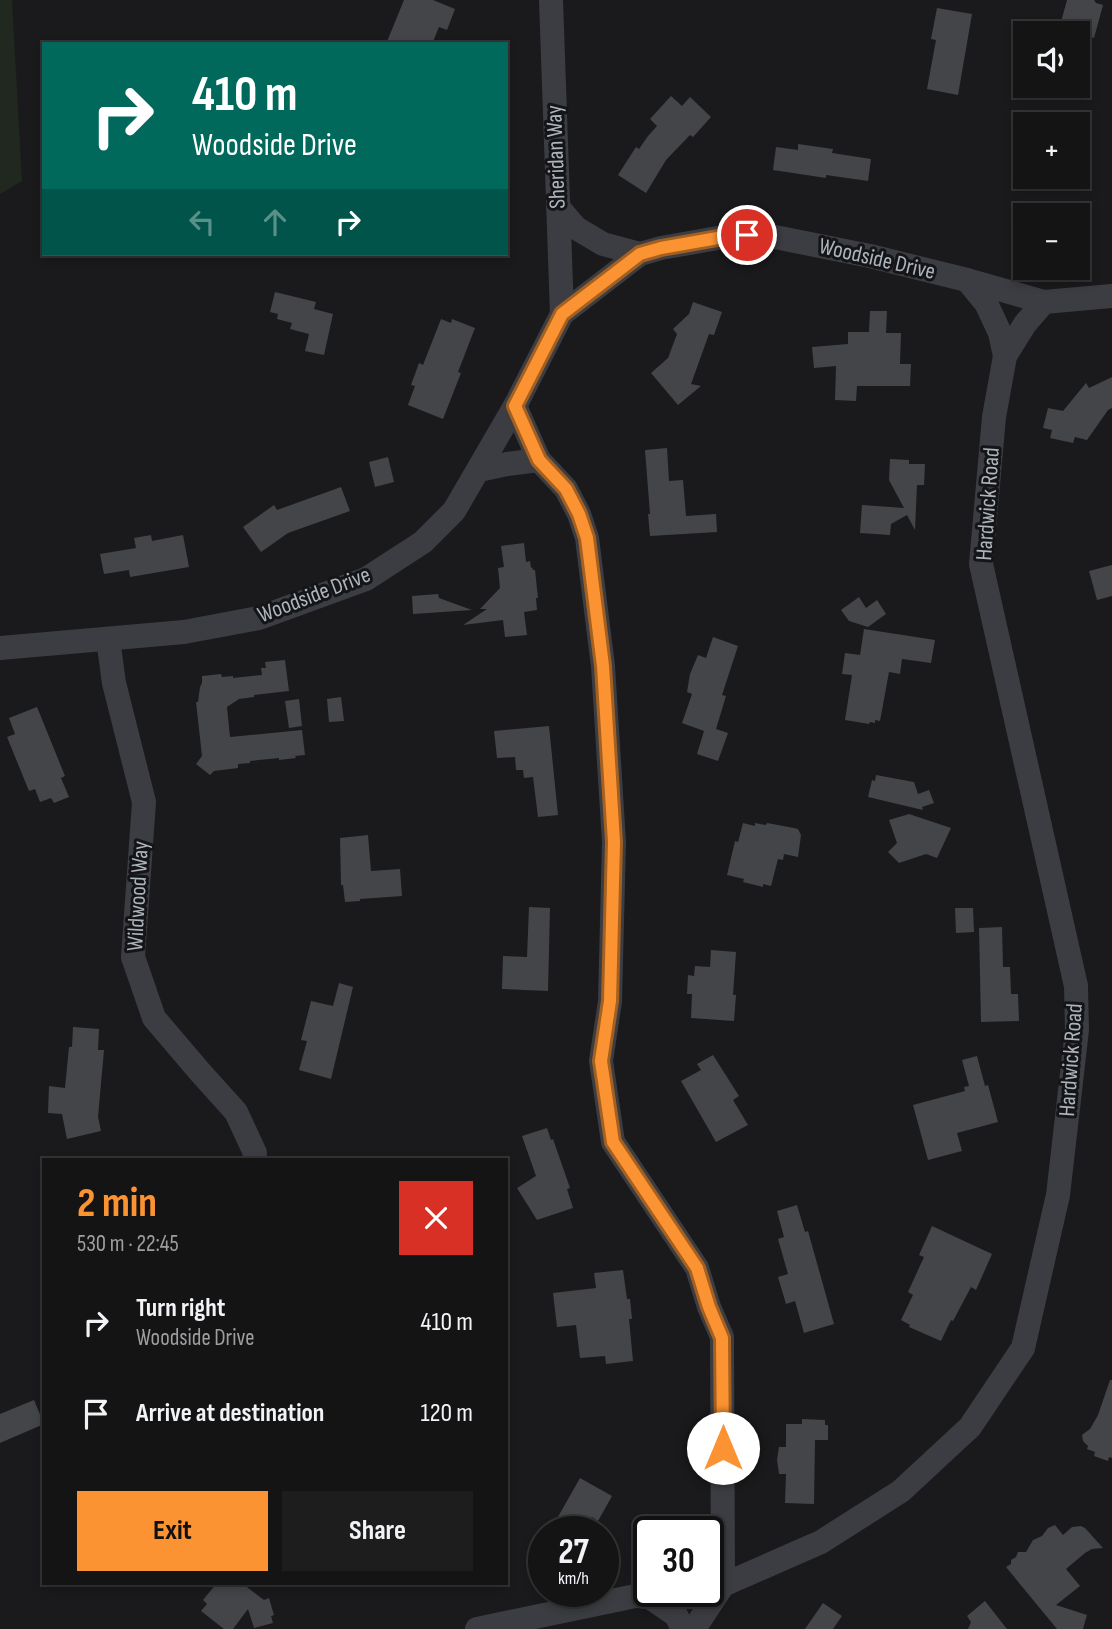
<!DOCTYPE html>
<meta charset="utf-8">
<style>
body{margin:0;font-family:"Sofia Sans Condensed",sans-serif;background:#1d1d1e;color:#f1f3f6;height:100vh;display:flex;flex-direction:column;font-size:26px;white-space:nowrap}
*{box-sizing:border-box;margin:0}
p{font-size:23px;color:#9d9ea0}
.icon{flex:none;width:38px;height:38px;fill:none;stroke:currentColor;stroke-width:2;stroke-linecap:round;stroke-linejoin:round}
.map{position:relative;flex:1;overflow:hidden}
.sheet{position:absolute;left:42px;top:1158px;width:466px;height:427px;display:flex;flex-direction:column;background:#141415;border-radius:0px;box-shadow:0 4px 10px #0003,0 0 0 2px #333334}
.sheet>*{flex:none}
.banner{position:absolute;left:42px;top:42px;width:466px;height:214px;border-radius:0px;box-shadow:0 4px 10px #0003,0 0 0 2px #333334;background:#00695c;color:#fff;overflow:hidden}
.buttons{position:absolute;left:1013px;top:21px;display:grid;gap:14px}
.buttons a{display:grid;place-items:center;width:77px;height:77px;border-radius:0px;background:#141415;box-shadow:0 4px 10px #0003,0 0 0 2px #333334;font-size:35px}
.speed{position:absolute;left:528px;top:1516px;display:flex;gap:14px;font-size:35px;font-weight:700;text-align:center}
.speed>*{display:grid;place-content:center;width:91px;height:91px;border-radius:50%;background:#141415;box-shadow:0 4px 10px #0003,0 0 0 2px #333334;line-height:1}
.speed small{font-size:18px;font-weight:400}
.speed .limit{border:4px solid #111;border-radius:10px;background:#fff;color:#111}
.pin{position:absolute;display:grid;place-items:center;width:60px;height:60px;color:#fff;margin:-30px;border:4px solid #fff;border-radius:50%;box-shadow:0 2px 7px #0007}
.me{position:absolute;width:77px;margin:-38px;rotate:0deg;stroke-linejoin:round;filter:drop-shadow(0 0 5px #0008)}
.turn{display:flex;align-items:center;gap:24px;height:147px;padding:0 35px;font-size:32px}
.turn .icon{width:91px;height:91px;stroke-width:2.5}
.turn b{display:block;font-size:49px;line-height:60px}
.lanes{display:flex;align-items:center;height:66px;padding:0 35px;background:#0003;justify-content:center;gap:35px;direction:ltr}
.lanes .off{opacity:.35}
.round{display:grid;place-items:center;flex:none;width:74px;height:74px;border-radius:0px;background:#1d1d1e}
.overview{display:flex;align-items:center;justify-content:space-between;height:119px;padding:0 35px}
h1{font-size:42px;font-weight:700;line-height:52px;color:#fb9333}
.button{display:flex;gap:14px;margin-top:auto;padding:14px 35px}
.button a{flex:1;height:80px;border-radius:0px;background:#fb9333;color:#111;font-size:28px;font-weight:700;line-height:80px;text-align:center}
.button a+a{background:#1d1d1e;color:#f1f3f6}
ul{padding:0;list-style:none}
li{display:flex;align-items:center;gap:21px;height:91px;padding:0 35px}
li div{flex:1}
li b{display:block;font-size:26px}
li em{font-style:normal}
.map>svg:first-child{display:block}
.green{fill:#20281f}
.building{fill:#444549}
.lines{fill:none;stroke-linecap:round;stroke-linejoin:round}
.minor{stroke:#3b3d42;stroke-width:24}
.route-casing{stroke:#a36021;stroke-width:18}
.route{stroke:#fb9333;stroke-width:12}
.labels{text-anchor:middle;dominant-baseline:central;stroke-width:6;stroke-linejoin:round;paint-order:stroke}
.street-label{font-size:23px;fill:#acb4bc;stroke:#151517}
</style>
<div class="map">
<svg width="1112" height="1629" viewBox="0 0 1112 1629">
<rect width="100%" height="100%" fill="#1a1a1c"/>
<path class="green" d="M 0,0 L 12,0 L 22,181 L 0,194 Z"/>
<g class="building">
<path d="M 404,0 L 433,0 L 455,9 L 447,30 L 439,27 L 432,44 L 386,44 Z"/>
<path d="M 1067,0 L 1094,0 L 1096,3 L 1103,5 L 1094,38 L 1078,33 L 1058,33 Z"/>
<path d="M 937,8 L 972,14 L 958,95 L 927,89 L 936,40 L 931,39 Z"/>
<path d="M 671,96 L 682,106 L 690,97 L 711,117 L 693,137 L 690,135 L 666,160 L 646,193 L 618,175 L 636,147 L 639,149 L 648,136 L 657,126 L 650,119 Z"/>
<path d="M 798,144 L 833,149 L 832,153 L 871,159 L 868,181 L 826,175 L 826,178 L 773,170 L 776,147 L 798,150 Z"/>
<path d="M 275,292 L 316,302 L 314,309 L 333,314 L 324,355 L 305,351 L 309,334 L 290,329 L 292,323 L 277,319 L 278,314 L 270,312 Z"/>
<path d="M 693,302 L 722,312 L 714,335 L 709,334 L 691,384 L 701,386 L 678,405 L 651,373 L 668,358 L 677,334 L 673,329 L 689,314 Z"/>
<path d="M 870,311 L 887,311 L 886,333 L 901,333 L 900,364 L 911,364 L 910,386 L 857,386 L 856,401 L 835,400 L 836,366 L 814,368 L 812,347 L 848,344 L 848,332 L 869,332 Z"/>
<path d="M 441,319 L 451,323 L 452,319 L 475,328 L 458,372 L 461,373 L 443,419 L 408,405 L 415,386 L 411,385 L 419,363 L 423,365 Z"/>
<path d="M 1112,377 L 1112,408 L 1108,410 L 1087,440 L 1075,437 L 1073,443 L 1050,438 L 1052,430 L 1043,428 L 1048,408 L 1063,411 L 1086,383 L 1089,388 Z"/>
<path d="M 667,448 L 669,481 L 683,480 L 686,516 L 716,514 L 717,532 L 650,536 L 648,514 L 650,514 L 645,450 Z"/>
<path d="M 388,457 L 394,482 L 375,487 L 369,462 Z"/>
<path d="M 890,459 L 909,460 L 909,464 L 925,464 L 924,485 L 917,485 L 915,530 L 907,515 L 891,524 L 890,535 L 860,533 L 862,505 L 904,508 L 889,480 Z"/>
<path d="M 341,487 L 350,511 L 288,533 L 261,552 L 243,527 L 274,505 L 277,510 Z"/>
<path d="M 151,535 L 152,541 L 183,535 L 189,567 L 130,577 L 129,570 L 104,574 L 100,554 L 136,548 L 134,538 Z"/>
<path d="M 524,543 L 526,562 L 530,561 L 531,568 L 532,567 L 533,570 L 535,570 L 538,598 L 536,598 L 537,610 L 524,612 L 527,635 L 505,637 L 503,620 L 463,625 L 487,609 L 480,609 L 500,588 L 498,568 L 504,567 L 501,546 Z"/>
<path d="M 1112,565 L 1112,596 L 1097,600 L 1089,571 Z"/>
<path d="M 438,594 L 439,598 L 472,610 L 413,614 L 412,596 Z"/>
<path d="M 859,597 L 866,608 L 877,600 L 886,614 L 868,627 L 849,621 L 841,610 Z"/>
<path d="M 864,629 L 935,640 L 931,663 L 902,659 L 900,674 L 889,672 L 880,721 L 875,720 L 875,723 L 870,722 L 869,724 L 845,720 L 852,675 L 842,674 L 845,653 L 860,655 Z"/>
<path d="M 713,637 L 738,646 L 722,695 L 726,696 L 716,729 L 728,733 L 718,761 L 697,754 L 704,731 L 682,723 L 692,694 L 687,692 L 690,674 L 698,655 L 706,658 Z"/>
<path d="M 285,660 L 289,691 L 254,695 L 254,697 L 239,699 L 227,707 L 230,737 L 302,730 L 305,755 L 295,756 L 296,758 L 279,760 L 279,758 L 250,761 L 250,763 L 238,764 L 238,768 L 214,771 L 210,775 L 196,764 L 202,756 L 196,702 L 198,702 L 200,687 L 202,683 L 202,676 L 221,674 L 222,677 L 233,676 L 233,678 L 262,675 L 261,668 L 266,668 L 265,662 Z"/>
<path d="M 341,697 L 344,721 L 329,722 L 327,699 Z"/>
<path d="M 299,699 L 302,726 L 289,728 L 285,701 Z"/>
<path d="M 37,707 L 65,776 L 61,778 L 69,797 L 54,803 L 51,798 L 40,802 L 35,789 L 29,791 L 7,737 L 15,734 L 9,718 Z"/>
<path d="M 549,726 L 558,815 L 538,817 L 533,777 L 524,778 L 523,770 L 516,770 L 515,757 L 497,758 L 494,731 Z"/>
<path d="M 876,775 L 914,782 L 918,794 L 929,790 L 934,803 L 922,807 L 923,810 L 868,797 L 872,780 L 875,781 Z"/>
<path d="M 909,814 L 951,828 L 937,858 L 926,854 L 899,863 L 888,852 L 897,843 L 889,820 Z"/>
<path d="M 743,823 L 755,826 L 755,823 L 766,825 L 767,823 L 794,828 L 798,829 L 801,835 L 798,857 L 784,854 L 783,860 L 778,859 L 771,886 L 763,884 L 763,887 L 743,882 L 744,879 L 727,875 L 735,841 L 738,842 Z"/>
<path d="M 368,835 L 371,871 L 400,869 L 402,896 L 360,899 L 360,901 L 345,902 L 343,885 L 341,885 L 340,838 Z"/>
<path d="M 529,907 L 550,908 L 548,991 L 502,989 L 503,956 L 527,957 Z"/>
<path d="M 955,908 L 973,908 L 974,932 L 956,933 Z"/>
<path d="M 1002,927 L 1003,967 L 1010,967 L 1011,994 L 1018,994 L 1019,1021 L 981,1022 L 979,928 Z"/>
<path d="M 711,950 L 736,952 L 733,995 L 736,995 L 734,1021 L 691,1018 L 692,994 L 687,994 L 688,975 L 694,976 L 695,966 L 710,967 Z"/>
<path d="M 339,983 L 353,987 L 331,1079 L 299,1070 L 307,1041 L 301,1040 L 311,1001 L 333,1006 Z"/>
<path d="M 73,1027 L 99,1029 L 98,1050 L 104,1050 L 98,1117 L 101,1131 L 67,1139 L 62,1114 L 48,1113 L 49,1086 L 65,1088 L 69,1047 L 72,1047 Z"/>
<path d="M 713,1055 L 739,1096 L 733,1100 L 748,1125 L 716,1142 L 681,1081 L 701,1070 L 697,1064 Z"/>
<path d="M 977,1056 L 985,1086 L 988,1085 L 998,1122 L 957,1133 L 962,1151 L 928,1160 L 913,1105 L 965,1091 L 964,1087 L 969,1086 L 962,1060 Z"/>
<path d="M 547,1128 L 551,1140 L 553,1139 L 570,1188 L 567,1189 L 573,1208 L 537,1220 L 517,1188 L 536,1176 L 522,1136 Z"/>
<path d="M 797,1205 L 805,1232 L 808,1231 L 834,1324 L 804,1333 L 795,1301 L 786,1304 L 778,1277 L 788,1274 L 778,1239 L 784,1237 L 777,1211 Z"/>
<path d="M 932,1226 L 992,1254 L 976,1290 L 971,1287 L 953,1321 L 951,1320 L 941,1341 L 909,1327 L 910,1325 L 901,1320 L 913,1295 L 908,1292 L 924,1257 L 919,1255 Z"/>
<path d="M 623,1270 L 627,1299 L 630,1299 L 632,1319 L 629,1319 L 633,1361 L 606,1364 L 605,1356 L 580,1358 L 576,1325 L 557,1327 L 553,1293 L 596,1288 L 594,1273 Z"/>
<path d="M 1110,1380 L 1112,1380 L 1112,1458 L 1109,1457 L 1108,1461 L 1094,1456 L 1095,1452 L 1087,1449 L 1088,1446 L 1083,1441 L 1082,1435 L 1090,1429 L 1098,1415 Z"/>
<path d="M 34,1400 L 44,1424 L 0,1443 L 0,1414 Z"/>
<path d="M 802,1419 L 825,1420 L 825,1425 L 828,1425 L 828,1440 L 815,1440 L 814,1504 L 785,1503 L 786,1474 L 779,1474 L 777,1460 L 779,1447 L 786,1447 L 786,1424 L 802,1424 Z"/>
<path d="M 580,1478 L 612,1496 L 598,1521 L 592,1517 L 584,1531 L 550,1531 Z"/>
<path d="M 1055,1525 L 1063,1535 L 1072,1527 L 1081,1526 L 1085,1528 L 1103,1548 L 1092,1549 L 1085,1553 L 1066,1569 L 1080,1586 L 1056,1605 L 1087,1615 L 1083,1629 L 1057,1629 L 1006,1567 L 1011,1564 L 1011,1560 L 1016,1557 L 1018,1552 L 1026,1552 L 1033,1540 L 1042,1536 L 1048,1528 Z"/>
<path d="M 216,1584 L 243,1584 L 264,1600 L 269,1598 L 274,1615 L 271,1616 L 273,1623 L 254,1628 L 248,1609 L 233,1629 L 224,1629 L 201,1611 L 207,1604 L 203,1600 Z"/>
<path d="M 985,1601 L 1007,1629 L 968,1629 L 971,1622 L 967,1616 Z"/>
<path d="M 823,1603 L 842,1616 L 833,1629 L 805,1629 Z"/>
</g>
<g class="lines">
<g class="minor">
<path d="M 551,0 L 562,314"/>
<path d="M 558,207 L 576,228 L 603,244 L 640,254"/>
<path d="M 967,280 L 986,303 L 1000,333 L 1005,356"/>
<path d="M 515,406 L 539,460 L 566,489 L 579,514 L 587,538 L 603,666 L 614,842 L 610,1001 L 601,1061 L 613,1142 L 697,1268 L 709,1307 L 722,1337 L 723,1585 L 694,1629"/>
<path d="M 479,470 L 507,464 L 539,460"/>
<path d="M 108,639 L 114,683 L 144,802 L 133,957 L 154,1018 L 200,1072 L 236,1112 L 255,1153 L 254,1160"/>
<path d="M 0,648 L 184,632 L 259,618 L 366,579 L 423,542 L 454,511 L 515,406 L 562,314 L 640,254 L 661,248 L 729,236 L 765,235 L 870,256 L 967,280 L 1044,302 L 1112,296"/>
<path d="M 709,1587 L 723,1585 L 821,1542 L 901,1491 L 970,1427 L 1023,1348 L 1058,1195 L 1077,1030 L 1076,986 L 981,564 L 994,417 L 1005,356 L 1025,324 L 1044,302"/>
<path d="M 645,1594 L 676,1615 L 683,1629"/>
<path d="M 477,1629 L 645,1594 L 676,1591"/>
</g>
</g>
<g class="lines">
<g class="route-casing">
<path id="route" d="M 723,1448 L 722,1338 L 709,1307 L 697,1268 L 613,1142 L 601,1061 L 610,1001 L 614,842 L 603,666 L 587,538 L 579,514 L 566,489 L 539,460 L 515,406 L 562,314 L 640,254 L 661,248 L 729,236 L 747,235"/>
</g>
<use href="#route" class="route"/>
</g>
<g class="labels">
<g class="street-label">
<text transform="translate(556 157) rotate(-92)">Sheridan Way</text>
<text transform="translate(877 259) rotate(13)">Woodside Drive</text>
<text transform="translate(988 504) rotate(-86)">Hardwick Road</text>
<text transform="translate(314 595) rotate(-21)">Woodside Drive</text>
<text transform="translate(138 896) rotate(-87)">Wildwood Way</text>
<text transform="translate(1071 1060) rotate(-86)">Hardwick Road</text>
</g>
</g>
</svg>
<div class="buttons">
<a><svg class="icon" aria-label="sound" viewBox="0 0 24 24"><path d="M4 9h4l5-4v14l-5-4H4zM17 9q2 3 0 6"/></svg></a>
<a>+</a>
<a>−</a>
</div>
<div class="speed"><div>27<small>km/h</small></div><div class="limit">30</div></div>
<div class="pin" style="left:747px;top:235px;background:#d93025"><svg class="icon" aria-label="arrive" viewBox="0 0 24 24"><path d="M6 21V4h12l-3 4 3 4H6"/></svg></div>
<svg class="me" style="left:723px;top:1448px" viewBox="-20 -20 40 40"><circle r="19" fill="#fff"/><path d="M0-13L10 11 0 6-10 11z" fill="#fb9333"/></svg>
<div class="banner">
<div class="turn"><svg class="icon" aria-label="right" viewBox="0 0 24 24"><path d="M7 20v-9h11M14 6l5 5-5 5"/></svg><div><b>410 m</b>Woodside Drive</div></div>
<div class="lanes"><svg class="icon off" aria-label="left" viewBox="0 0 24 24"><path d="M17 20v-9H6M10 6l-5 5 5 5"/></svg><svg class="icon off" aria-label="ahead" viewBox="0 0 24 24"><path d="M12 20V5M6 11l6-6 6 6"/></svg><svg class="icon" aria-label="right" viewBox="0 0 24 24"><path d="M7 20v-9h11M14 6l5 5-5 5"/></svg></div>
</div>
<section class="sheet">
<div class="overview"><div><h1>2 min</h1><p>530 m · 22:45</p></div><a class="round" style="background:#d93025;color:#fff"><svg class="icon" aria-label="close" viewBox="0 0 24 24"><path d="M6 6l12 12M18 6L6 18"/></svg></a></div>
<ul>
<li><svg class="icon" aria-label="right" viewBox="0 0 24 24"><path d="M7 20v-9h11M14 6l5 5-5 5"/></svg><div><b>Turn right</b><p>Woodside Drive</p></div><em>410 m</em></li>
<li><svg class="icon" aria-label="arrive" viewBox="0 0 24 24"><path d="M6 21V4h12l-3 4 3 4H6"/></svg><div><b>Arrive at destination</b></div><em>120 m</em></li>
</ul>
<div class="button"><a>Exit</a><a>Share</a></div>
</section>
</div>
